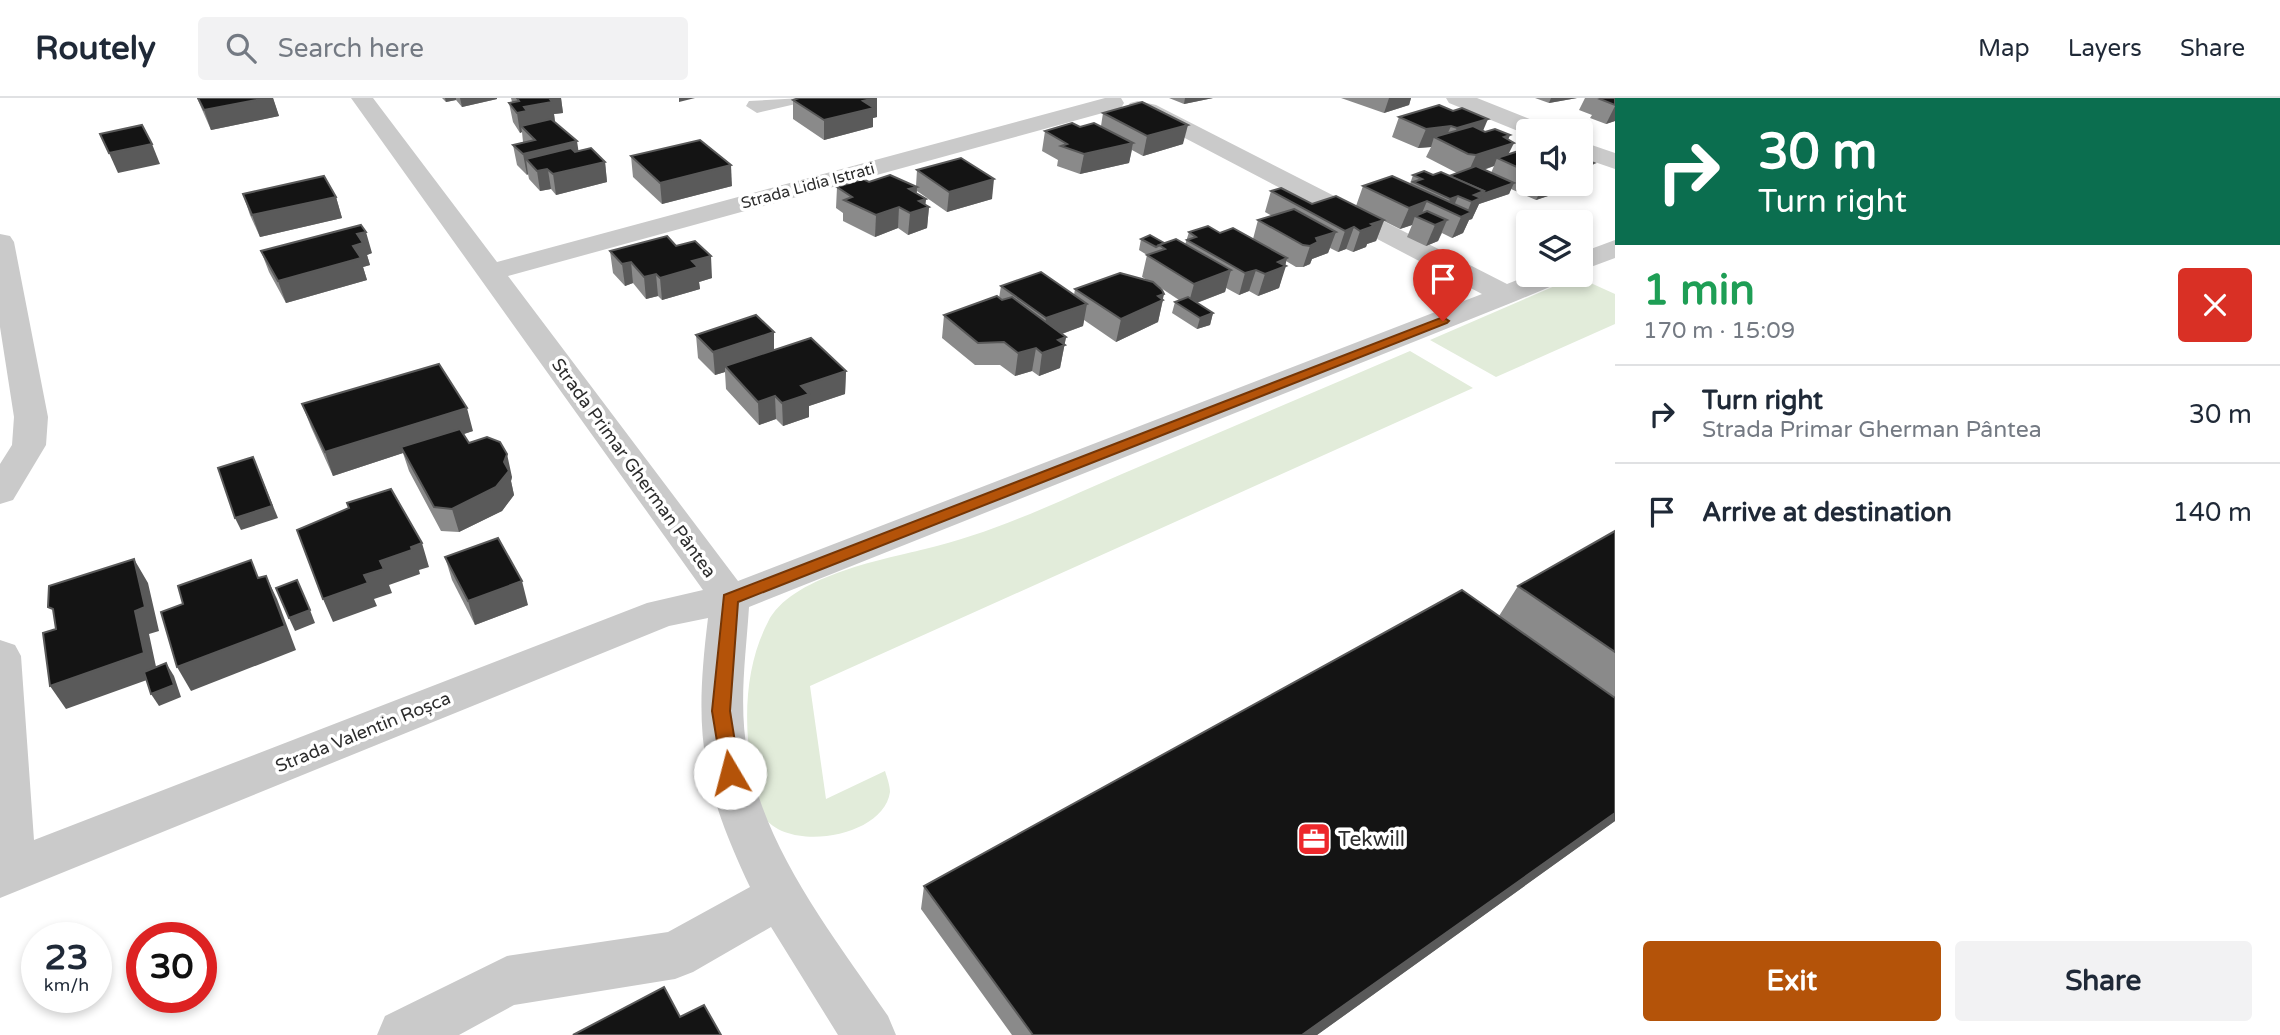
<!DOCTYPE html>
<meta charset="utf-8">
<style>
body{margin:0;font-family:"Varela Round",sans-serif;background:#f2f2f3;color:#1f2937;height:100vh;display:flex;flex-direction:column;font-size:26px;white-space:nowrap}
*{box-sizing:border-box;margin:0}
p{font-size:23px;color:#747a83}
.icon{flex:none;width:38px;height:38px;fill:none;stroke:currentColor;stroke-width:2;stroke-linecap:round;stroke-linejoin:round}
.map{position:relative;flex:1;overflow:hidden}
.side{display:flex;flex-direction:column;background:#fff;width:665px}
.side>*{flex:none}
.banner{background:#0b6e4f;color:#fff;overflow:hidden}
.buttons{position:absolute;left:1516px;top:21px;display:grid;gap:14px}
.buttons a{display:grid;place-items:center;width:77px;height:77px;border-radius:7px;background:#fff;box-shadow:0 4px 10px #0003;font-size:35px}
.speed{position:absolute;left:21px;top:824px;display:flex;gap:14px;font-size:35px;font-weight:700;text-align:center}
.speed>*{display:grid;place-content:center;width:91px;height:91px;border-radius:50%;background:#fff;box-shadow:0 4px 10px #0003;line-height:1}
.speed small{font-size:18px;font-weight:400}
.speed .limit{border:10px solid #d22;background:#fff;color:#111}
.pin{position:absolute;display:grid;place-items:center;width:60px;height:60px;color:#fff;margin:-72px -30px;border-radius:50% 50% 50% 0;rotate:-45deg;box-shadow:0 0 7px #0007}
.pin .icon{rotate:45deg}
.me{position:absolute;width:77px;margin:-38px;rotate:352deg;stroke-linejoin:round;filter:drop-shadow(0 0 5px #0008)}
.turn{display:flex;align-items:center;gap:24px;height:147px;padding:0 28px;font-size:32px}
.turn .icon{width:91px;height:91px;stroke-width:2.5}
.turn b{display:block;font-size:49px;line-height:60px}
.round{display:grid;place-items:center;flex:none;width:74px;height:74px;border-radius:7px;background:#f2f2f3}
.headline{display:flex;align-items:center;justify-content:space-between;height:119px;padding:0 28px}
h1{font-size:42px;font-weight:700;line-height:52px;color:#1e9e55}
.cta{display:flex;gap:14px;margin-top:auto;padding:14px 28px}
.cta a{flex:1;height:80px;border-radius:7px;background:#b45309;color:#fff;font-size:28px;font-weight:700;line-height:80px;text-align:center}
.cta a+a{background:#f2f2f3;color:#1f2937}
ul{padding:0;list-style:none}
li{display:flex;align-items:center;gap:21px;height:98px;padding:0 28px;border-top:2px solid #e0e1e3}
li div{flex:1}
li b{display:block;font-size:26px}
li em{font-style:normal}
header{display:flex;align-items:center;gap:42px;box-sizing:border-box;height:98px;padding:0 35px;background:#fff;border-bottom:2px solid #e0e1e3}
header strong{font-size:33px}
nav{display:flex;gap:38px;margin-inline-start:auto;font-size:24px}
.search{width:490px;height:63px;background:#f2f2f3;display:flex;align-items:center;gap:18px;box-sizing:border-box;padding:0 24px;border-radius:7px;color:#747a83;font-size:26px}
main{display:flex;flex:1;min-height:0}
.map>svg:first-child{display:block}
.green{fill:#e2ecda}
.lines{fill:none;stroke-linecap:round;stroke-linejoin:round}
.minor{fill:#cacaca;fill-rule:evenodd}
.wall{fill:#8a8a8a;fill-rule:evenodd}
.shaded-wall{fill:#5a5a5a}
.building{fill:#141414;stroke:#5a5a5a;stroke-width:2}
.route{fill:#b45309;stroke:#753606;stroke-width:2}
.labels{text-anchor:middle;dominant-baseline:central;stroke-width:7;stroke-linejoin:round;paint-order:stroke}
.far-street-label{font-size:16px;fill:#2d2d2d;stroke:#fff}
.street-label{font-size:18px;fill:#2d2d2d;stroke:#fff}
.near-poi-label{font-size:21px;fill:#2d2d2d;stroke:#fff;text-anchor:start}
</style>
<header>
<strong>Routely</strong>
<div class="search"><svg class="icon" aria-label="search" viewBox="0 0 24 24"><circle cx="10" cy="10" r="6"/><path d="M15 15l6 6"/></svg>Search here</div>
<nav><a>Map</a><a>Layers</a><a>Share</a></nav>
</header>
<main>
<div class="map">
<svg width="1615" height="937" viewBox="0 0 1615 937">
<rect width="100%" height="100%" fill="#fff"/>
<g class="green">
<path d="M 1571,181 L 1584,182 L 1615,196 L 1615,226 L 1496,279 L 1430,242 Z"/>
<path d="M 1410,253 L 1473,290 L 810,588 L 826,701 L 885,673 C 887,679 890,688 890,694 C 884,739 789,755 764,719 C 760,714 760,704 758,698 C 743,644 741,575 768,524 C 790,479 880,462 925,451 C 994,435 1057,404 1122,376 C 1218,335 1314,294 1410,253 Z"/>
</g>
<g class="lines">
<g class="minor">
<path d="M 351,0 L 373,0 L 497,164 L 1105,0 L 1121,0 L 1124,5 L 1121,10 L 508,178 L 738,483 L 1482,196 L 1141,17 L 1130,15 L 1127,10 L 1130,5 L 1138,3 L 1156,7 L 1507,186 L 1530,177 L 1568,177 L 1564,183 L 1516,203 L 749,509 C 746,558 738,608 748,658 C 767,756 833,837 888,918 L 896,937 L 838,937 L 771,829 L 693,874 L 675,881 L 514,907 L 459,937 L 377,937 L 385,918 L 507,858 L 668,834 L 750,789 C 700,683 694,634 708,520 L 669,528 L 0,800 L 0,542 L 15,547 L 21,558 L 34,742 L 647,505 L 703,492 Z"/>
<path d="M 803,0 L 800,5 L 757,15 L 746,8 L 749,3 Z"/>
<path d="M 1446,0 L 1477,0 L 1547,28 L 1551,33 L 1528,33 L 1528,37 L 1449,5 Z"/>
<path d="M 1580,43 L 1615,55 L 1615,71 L 1580,59 Z"/>
<path d="M 0,136 L 10,138 L 14,144 L 48,319 L 46,347 L 13,402 L 0,406 L 0,366 L 12,347 L 14,319 L 0,229 Z"/>
<path d="M 1615,142 L 1615,160 L 1580,173 L 1580,155 Z"/>
</g>
</g>
<g class="wall">
<path d="M 197,0 L 273,0 L 279,18 L 211,32 Z"/>
<path d="M 442,0 L 497,0 L 497,1 L 462,9 L 456,2 L 446,4 Z"/>
<path d="M 511,0 L 561,0 L 563,15 L 554,16 L 555,24 L 578,53 L 605,64 L 607,84 L 556,97 L 551,91 L 540,93 L 529,81 L 528,76 L 527,77 L 517,67 L 513,47 L 523,44 L 522,34 L 520,35 L 513,24 L 509,5 L 512,4 Z"/>
<path d="M 799,0 L 877,0 L 877,19 L 873,20 L 873,29 L 824,42 L 793,21 L 793,2 Z"/>
<path d="M 1169,0 L 1213,0 L 1184,6 Z"/>
<path d="M 1341,0 L 1411,0 L 1409,7 L 1384,15 Z"/>
<path d="M 1535,0 L 1577,0 L 1549,5 Z"/>
<path d="M 1585,0 L 1615,0 L 1615,23 L 1606,26 L 1590,20 L 1592,17 L 1579,12 Z"/>
<path d="M 1103,15 L 1183,46 L 1143,58 L 1132,52 L 1129,65 L 1080,76 L 1057,68 L 1058,62 L 1042,53 L 1045,33 L 1080,29 L 1101,28 Z"/>
<path d="M 1399,19 L 1483,33 L 1508,41 L 1508,56 L 1528,50 L 1528,86 L 1584,86 L 1536,102 L 1511,91 L 1509,96 L 1479,106 L 1472,121 L 1469,122 L 1463,135 L 1452,140 L 1442,135 L 1438,143 L 1426,148 L 1407,139 L 1412,127 L 1400,131 L 1384,123 L 1376,143 L 1367,146 L 1366,149 L 1353,154 L 1346,151 L 1338,154 L 1330,150 L 1328,155 L 1312,161 L 1310,166 L 1303,169 L 1296,169 L 1286,163 L 1279,190 L 1258,198 L 1249,193 L 1239,197 L 1226,190 L 1225,194 L 1197,205 L 1213,215 L 1210,227 L 1197,231 L 1172,215 L 1175,204 L 1179,202 L 1161,190 L 1164,196 L 1162,201 L 1163,202 L 1158,224 L 1116,244 L 1084,222 L 1083,228 L 1062,236 L 1066,239 L 1060,270 L 1039,278 L 1032,273 L 1015,278 L 1000,267 L 975,267 L 942,240 L 944,217 L 999,200 L 1001,188 L 1074,197 L 1075,191 L 1149,183 L 1142,179 L 1147,157 L 1139,152 L 1141,141 L 1164,145 L 1185,147 L 1189,134 L 1220,135 L 1253,141 L 1258,122 L 1272,118 L 1265,114 L 1271,93 L 1312,106 L 1356,108 L 1363,88 L 1410,86 L 1413,77 L 1449,78 L 1457,75 L 1426,59 L 1431,49 L 1418,50 L 1392,39 ZM 1494,68 L 1491,75 L 1484,72 Z"/>
<path d="M 631,58 L 732,88 L 662,106 L 633,79 Z"/>
<path d="M 917,72 L 992,101 L 947,114 L 917,93 L 916,96 L 926,101 L 925,107 L 929,109 L 927,130 L 908,137 L 898,130 L 875,139 L 843,123 L 843,115 L 836,110 L 837,89 L 869,84 L 916,88 Z"/>
<path d="M 243,96 L 336,99 L 342,120 L 260,139 L 250,117 Z"/>
<path d="M 676,148 L 712,180 L 699,184 L 700,191 L 662,202 L 658,198 L 646,201 L 633,185 L 625,188 L 613,175 L 610,153 Z"/>
<path d="M 261,153 L 372,155 L 367,157 L 370,167 L 363,169 L 367,182 L 286,205 L 269,174 Z"/>
<path d="M 696,237 L 774,252 L 846,273 L 845,296 L 809,308 L 809,319 L 783,328 L 776,321 L 759,327 L 726,291 L 725,274 L 715,277 L 698,260 Z"/>
<path d="M 302,306 L 473,333 L 464,336 L 469,345 L 512,379 L 511,383 L 514,397 L 502,413 L 459,434 L 441,433 L 409,373 L 403,355 L 333,378 L 311,329 Z"/>
<path d="M 1615,433 L 1615,723 L 1317,937 L 1012,937 L 921,811 L 924,788 L 1499,518 L 1518,488 Z"/>
<path d="M 445,459 L 528,507 L 475,527 L 452,482 Z"/>
</g>
<g class="shaded-wall">
<path d="M 267,0 L 273,0 L 279,18 L 211,32 L 204,12 Z"/>
<path d="M 445,0 L 456,0 L 456,2 L 446,4 Z"/>
<path d="M 460,0 L 497,0 L 497,1 L 462,9 Z"/>
<path d="M 548,0 L 561,0 L 563,15 L 554,16 L 555,24 L 521,28 L 522,34 L 520,35 L 517,15 L 524,9 Z"/>
<path d="M 679,0 L 695,0 L 679,4 Z"/>
<path d="M 875,0 L 877,0 L 877,19 L 873,20 L 873,29 L 824,42 L 824,22 L 863,3 Z"/>
<path d="M 1185,0 L 1213,0 L 1184,6 Z"/>
<path d="M 1389,0 L 1411,0 L 1409,7 L 1384,15 Z"/>
<path d="M 1551,0 L 1577,0 L 1549,5 Z"/>
<path d="M 1615,8 L 1615,23 L 1606,26 Z"/>
<path d="M 1488,21 L 1480,40 L 1450,47 L 1457,30 Z"/>
<path d="M 1188,27 L 1183,46 L 1143,58 L 1147,38 Z"/>
<path d="M 1451,28 L 1444,44 L 1434,39 L 1431,49 L 1418,50 L 1426,31 Z"/>
<path d="M 1510,37 L 1506,47 L 1514,45 L 1505,63 L 1497,60 L 1494,68 L 1467,77 L 1476,57 L 1504,39 Z"/>
<path d="M 577,43 L 580,63 L 548,72 L 551,91 L 540,93 L 537,73 L 526,61 L 528,76 L 527,77 L 523,56 Z"/>
<path d="M 1133,45 L 1129,65 L 1080,76 L 1084,56 Z"/>
<path d="M 152,46 L 160,66 L 118,75 L 109,55 Z"/>
<path d="M 605,64 L 607,84 L 556,97 L 553,76 Z"/>
<path d="M 1594,65 L 1584,86 L 1536,102 L 1544,86 L 1580,86 L 1580,70 Z"/>
<path d="M 731,67 L 732,88 L 662,106 L 660,85 Z"/>
<path d="M 994,81 L 992,101 L 947,114 L 949,94 Z"/>
<path d="M 1514,85 L 1509,96 L 1479,106 L 1472,121 L 1469,122 L 1463,135 L 1452,140 L 1461,119 L 1466,117 L 1474,97 Z"/>
<path d="M 917,89 L 916,109 L 909,91 Z"/>
<path d="M 1458,98 L 1451,115 L 1446,112 L 1450,101 Z"/>
<path d="M 336,99 L 342,120 L 260,139 L 252,117 Z"/>
<path d="M 926,101 L 925,110 L 929,109 L 927,130 L 908,137 L 910,115 L 919,103 Z"/>
<path d="M 1427,103 L 1420,120 L 1415,118 L 1412,127 L 1400,131 L 1409,110 Z"/>
<path d="M 899,109 L 898,130 L 875,139 L 876,117 Z"/>
<path d="M 1384,122 L 1376,143 L 1367,146 L 1366,149 L 1353,154 L 1360,133 L 1371,126 Z"/>
<path d="M 1447,122 L 1438,143 L 1426,148 L 1435,127 Z"/>
<path d="M 1354,129 L 1346,151 L 1338,154 L 1345,133 Z"/>
<path d="M 366,134 L 372,155 L 367,157 L 370,167 L 363,169 L 367,182 L 286,205 L 278,183 L 353,148 L 357,136 Z"/>
<path d="M 1336,134 L 1328,155 L 1312,161 L 1310,166 L 1303,169 L 1310,148 L 1316,140 Z"/>
<path d="M 711,158 L 712,180 L 699,184 L 700,191 L 662,202 L 660,180 L 692,163 Z"/>
<path d="M 1287,160 L 1285,169 L 1286,168 L 1279,190 L 1258,198 L 1265,176 L 1278,164 Z"/>
<path d="M 631,164 L 633,185 L 625,188 L 622,166 Z"/>
<path d="M 1231,172 L 1225,194 L 1188,208 L 1194,186 Z"/>
<path d="M 1256,172 L 1249,193 L 1239,197 L 1245,175 Z"/>
<path d="M 656,176 L 658,198 L 646,201 L 644,179 Z"/>
<path d="M 1164,196 L 1158,224 L 1116,244 L 1121,221 L 1158,198 Z"/>
<path d="M 1087,206 L 1083,228 L 1042,243 L 1046,220 Z"/>
<path d="M 1213,215 L 1210,227 L 1197,231 L 1200,220 Z"/>
<path d="M 774,234 L 774,256 L 725,268 L 725,274 L 715,277 L 713,254 Z"/>
<path d="M 1066,239 L 1060,270 L 1039,278 L 1042,255 L 1058,242 Z"/>
<path d="M 1036,250 L 1032,273 L 1015,278 L 1018,255 Z"/>
<path d="M 846,273 L 845,296 L 809,308 L 809,319 L 783,328 L 782,305 L 801,288 Z"/>
<path d="M 775,298 L 776,321 L 759,327 L 758,304 Z"/>
<path d="M 467,310 L 473,333 L 404,355 L 401,349 L 403,355 L 333,378 L 325,354 Z"/>
<path d="M 507,356 L 512,379 L 511,383 L 514,397 L 502,413 L 459,434 L 452,411 L 504,364 Z"/>
<path d="M 253,359 L 278,420 L 241,432 L 235,420 Z"/>
<path d="M 422,445 L 429,469 L 419,472 L 420,476 L 389,487 L 392,495 L 374,501 L 377,508 L 333,524 L 323,501 L 364,477 L 380,463 L 411,449 Z"/>
<path d="M 134,461 L 148,485 L 159,533 L 149,536 L 158,578 L 66,611 L 50,588 L 135,513 Z"/>
<path d="M 266,478 L 277,501 L 296,552 L 191,593 L 177,569 Z"/>
<path d="M 522,483 L 528,507 L 475,527 L 468,503 Z"/>
<path d="M 310,512 L 315,525 L 295,533 L 289,520 Z"/>
<path d="M 166,565 L 174,578 L 181,599 L 159,608 L 151,596 Z"/>
<path d="M 1615,715 L 1615,723 L 1317,937 L 1302,937 Z"/>
</g>
<g class="building">
<path d="M 198,0 L 267,0 L 204,12 Z"/>
<path d="M 517,0 L 549,0 L 552,4 L 524,9 L 527,13 L 517,15 L 509,5 L 519,3 Z"/>
<path d="M 799,0 L 875,0 L 863,3 L 874,10 L 824,22 L 793,2 Z"/>
<path d="M 1603,0 L 1615,0 L 1615,7 L 1600,1 Z"/>
<path d="M 1142,4 L 1188,27 L 1147,38 L 1103,15 Z"/>
<path d="M 1439,7 L 1453,13 L 1462,10 L 1488,21 L 1457,30 L 1451,28 L 1426,31 L 1399,19 Z"/>
<path d="M 551,21 L 577,43 L 523,56 L 513,47 L 535,42 L 521,28 Z"/>
<path d="M 1072,25 L 1080,29 L 1094,25 L 1133,45 L 1084,56 L 1061,48 L 1067,46 L 1045,33 Z"/>
<path d="M 142,27 L 152,46 L 109,55 L 100,36 Z"/>
<path d="M 1473,28 L 1485,34 L 1495,31 L 1510,37 L 1504,39 L 1514,45 L 1476,57 L 1468,56 L 1434,39 Z"/>
<path d="M 700,42 L 731,67 L 660,85 L 631,58 Z"/>
<path d="M 571,50 L 575,54 L 591,50 L 605,64 L 553,76 L 547,71 L 537,73 L 526,61 Z"/>
<path d="M 1528,50 L 1528,74 L 1497,60 Z"/>
<path d="M 1580,59 L 1594,65 L 1580,70 Z"/>
<path d="M 961,60 L 994,81 L 949,94 L 917,72 Z"/>
<path d="M 1476,68 L 1514,85 L 1483,96 L 1484,93 L 1449,78 Z"/>
<path d="M 1424,73 L 1433,77 L 1441,74 L 1484,93 L 1474,97 L 1481,100 L 1472,104 L 1458,98 L 1450,101 L 1413,84 L 1422,81 L 1413,77 Z"/>
<path d="M 890,77 L 917,89 L 909,91 L 926,101 L 919,103 L 929,109 L 910,115 L 899,109 L 876,117 L 844,102 L 852,99 L 837,89 L 863,81 L 869,84 Z"/>
<path d="M 324,78 L 336,99 L 252,117 L 243,96 Z"/>
<path d="M 1392,78 L 1472,114 L 1461,119 L 1427,103 L 1409,110 L 1363,88 Z"/>
<path d="M 1281,90 L 1312,106 L 1336,98 L 1384,122 L 1371,126 L 1374,128 L 1360,133 L 1354,129 L 1345,133 L 1271,93 Z"/>
<path d="M 1294,111 L 1336,134 L 1316,140 L 1318,144 L 1310,148 L 1303,147 L 1258,122 Z"/>
<path d="M 1427,113 L 1447,122 L 1435,127 L 1415,118 Z"/>
<path d="M 361,127 L 366,134 L 357,136 L 363,145 L 353,148 L 361,160 L 278,183 L 261,153 Z"/>
<path d="M 1208,128 L 1220,135 L 1233,130 L 1287,160 L 1278,164 L 1286,168 L 1265,176 L 1256,172 L 1245,175 L 1187,142 L 1196,139 L 1189,134 Z"/>
<path d="M 1150,137 L 1164,145 L 1156,149 L 1141,141 Z"/>
<path d="M 667,138 L 676,148 L 695,143 L 711,158 L 692,163 L 698,169 L 660,180 L 656,176 L 644,179 L 631,164 L 622,166 L 610,153 Z"/>
<path d="M 1176,141 L 1231,172 L 1194,186 L 1147,157 L 1165,151 L 1159,147 Z"/>
<path d="M 1041,174 L 1087,206 L 1046,220 L 1001,188 Z"/>
<path d="M 1120,175 L 1153,184 L 1162,192 L 1164,196 L 1158,198 L 1163,202 L 1121,221 L 1075,191 Z"/>
<path d="M 997,198 L 1002,202 L 1012,199 L 1066,239 L 1058,242 L 1065,247 L 1042,255 L 1036,250 L 1018,255 L 1004,244 L 978,245 L 944,217 Z"/>
<path d="M 1188,199 L 1213,215 L 1200,220 L 1175,204 Z"/>
<path d="M 756,217 L 774,234 L 713,254 L 696,237 Z"/>
<path d="M 811,240 L 846,273 L 801,288 L 809,296 L 782,305 L 775,298 L 758,304 L 725,268 Z"/>
<path d="M 439,266 L 467,310 L 325,354 L 302,306 Z"/>
<path d="M 460,331 L 469,345 L 487,339 L 500,344 L 507,356 L 504,364 L 509,373 L 496,389 L 452,411 L 434,409 L 401,349 Z"/>
<path d="M 253,359 L 272,408 L 235,420 L 218,370 Z"/>
<path d="M 391,391 L 422,445 L 411,449 L 412,452 L 380,463 L 384,471 L 364,477 L 368,485 L 323,501 L 297,432 L 349,410 L 347,405 Z"/>
<path d="M 1615,433 L 1615,554 L 1518,488 Z"/>
<path d="M 498,440 L 522,483 L 468,503 L 445,459 Z"/>
<path d="M 134,461 L 145,509 L 135,513 L 144,555 L 50,588 L 43,535 L 56,531 L 53,511 L 48,509 L 49,488 Z"/>
<path d="M 251,462 L 258,480 L 266,478 L 285,528 L 177,569 L 161,514 L 183,506 L 178,488 Z"/>
<path d="M 297,482 L 310,512 L 289,520 L 276,490 Z"/>
<path d="M 1462,492 L 1615,600 L 1615,715 L 1302,937 L 1033,937 L 924,788 Z"/>
<path d="M 166,565 L 174,587 L 151,596 L 144,574 Z"/>
<path d="M 664,889 L 680,919 L 704,907 L 721,937 L 573,937 Z"/>
</g>
<path class="route" d="M 1443,219 L 1449,223 L 1447,225 L 738,504 L 730,613 L 740,675 L 737,680 L 723,680 L 712,613 L 724,497 Z"/>
<defs>
<g id="office-square" transform="scale(1.75)"><rect x="-9" y="-9" width="18" height="18" rx="4" fill="#ed272b" stroke="#fff"/><path d="M-6-3h4V-5.5h4V-3h4V5H-6ZM-1-4.5V-3h2v-1.5ZM-6 0V1H6V0Z" fill="#fff"/></g>
</defs>
<g fill-rule="evenodd">
<use href="#office-square" x="1314" y="741"/>
</g>
<g class="labels">
<g class="far-street-label">
<text transform="translate(808 88) rotate(-15)">Strada Lidia Istrati</text>
</g>
<g class="street-label">
<text transform="translate(634 370) rotate(54)">Strada Primar Gherman Pântea</text>
<text transform="translate(363 634) rotate(-22)">Strada Valentin Roșca</text>
</g>
<g class="near-poi-label">
<text x="1338" y="741">Tekwill</text>
</g>
</g>
</svg>
<div class="buttons">
<a><svg class="icon" aria-label="sound" viewBox="0 0 24 24"><path d="M4 9h4l5-4v14l-5-4H4zM17 9q2 3 0 6"/></svg></a>
<a><svg class="icon" aria-label="layers" viewBox="0 0 24 24"><path d="M12 4l9 5-9 5-9-5zM3 14l9 5 9-5"/></svg></a>
</div>
<div class="speed"><div>23<small>km/h</small></div><div class="limit">30</div></div>
<div class="pin" style="left:1443px;top:223px;background:#d93025"><svg class="icon" aria-label="arrive" viewBox="0 0 24 24"><path d="M6 21V4h12l-3 4 3 4H6"/></svg></div>
<svg class="me" style="left:730px;top:675px" viewBox="-20 -20 40 40"><circle r="19" fill="#fff"/><path d="M0-13L10 11 0 6-10 11z" fill="#b45309"/></svg>
</div>
<section class="side">
<div class="banner">
<div class="turn"><svg class="icon" aria-label="right" viewBox="0 0 24 24"><path d="M7 20v-9h11M14 6l5 5-5 5"/></svg><div><b>30 m</b>Turn right</div></div>
</div>
<div class="headline"><div><h1>1 min</h1><p>170 m · 15:09</p></div><a class="round" style="background:#d93025;color:#fff"><svg class="icon" aria-label="close" viewBox="0 0 24 24"><path d="M6 6l12 12M18 6L6 18"/></svg></a></div>
<ul>
<li><svg class="icon" aria-label="right" viewBox="0 0 24 24"><path d="M7 20v-9h11M14 6l5 5-5 5"/></svg><div><b>Turn right</b><p>Strada Primar Gherman Pântea</p></div><em>30 m</em></li>
<li><svg class="icon" aria-label="arrive" viewBox="0 0 24 24"><path d="M6 21V4h12l-3 4 3 4H6"/></svg><div><b>Arrive at destination</b></div><em>140 m</em></li>
</ul>
<div class="cta"><a>Exit</a><a>Share</a></div>
</section>
</main>
